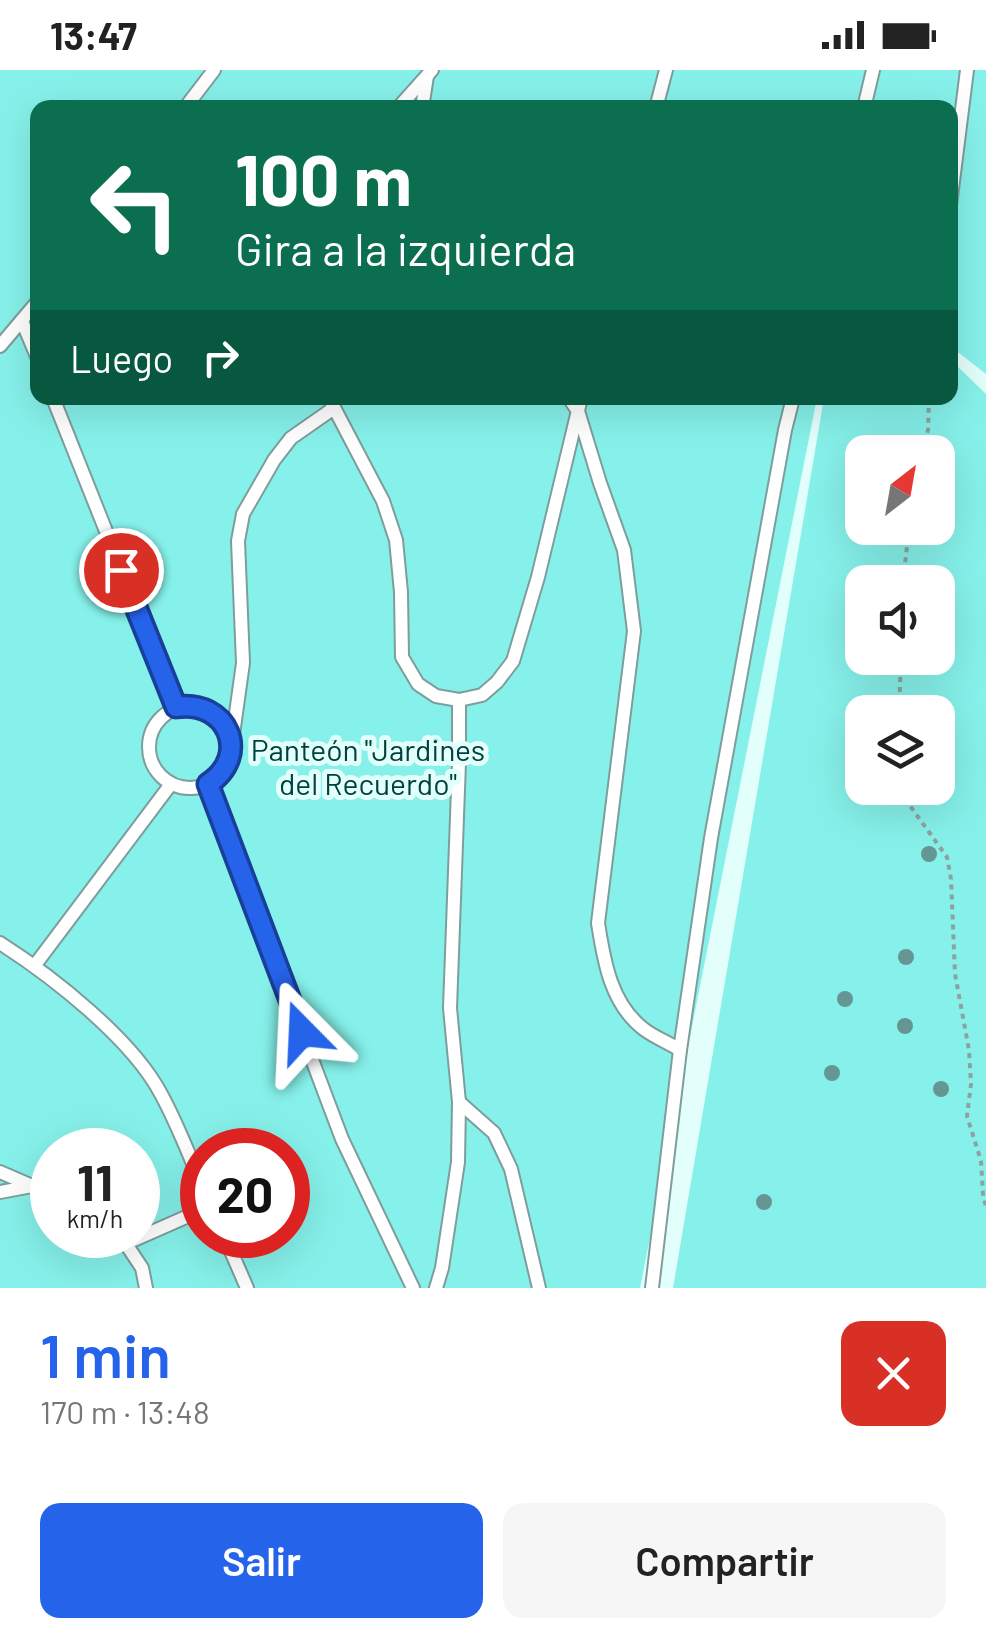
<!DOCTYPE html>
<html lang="es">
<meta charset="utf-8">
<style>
body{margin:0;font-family:Barlow,sans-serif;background:#f6f6f6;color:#222;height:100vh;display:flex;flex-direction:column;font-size:38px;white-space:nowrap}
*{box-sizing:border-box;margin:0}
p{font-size:32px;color:#767676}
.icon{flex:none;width:55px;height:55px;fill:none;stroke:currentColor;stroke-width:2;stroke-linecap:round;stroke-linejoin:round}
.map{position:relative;height:1218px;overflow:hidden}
.details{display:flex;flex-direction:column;background:#fff;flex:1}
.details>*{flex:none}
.top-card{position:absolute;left:30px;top:30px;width:928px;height:305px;border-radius:20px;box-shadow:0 10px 40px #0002;background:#0b6e4f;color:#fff;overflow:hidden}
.needle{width:65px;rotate:31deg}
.fabs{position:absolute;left:845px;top:365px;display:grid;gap:20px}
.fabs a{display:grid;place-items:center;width:110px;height:110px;border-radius:20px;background:#fff;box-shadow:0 10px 40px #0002;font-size:50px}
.speed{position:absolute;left:30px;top:1058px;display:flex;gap:20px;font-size:50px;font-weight:700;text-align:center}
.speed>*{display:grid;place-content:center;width:130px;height:130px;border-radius:50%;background:#fff;box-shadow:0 10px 40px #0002;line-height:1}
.speed small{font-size:25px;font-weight:400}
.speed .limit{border:15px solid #d22;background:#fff;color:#111}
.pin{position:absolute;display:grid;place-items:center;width:85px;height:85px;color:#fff;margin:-42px;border:5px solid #fff;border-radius:50%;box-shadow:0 2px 10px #0007}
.me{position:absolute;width:110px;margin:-55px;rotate:339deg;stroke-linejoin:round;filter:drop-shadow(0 0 8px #0008)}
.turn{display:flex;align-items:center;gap:35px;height:210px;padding:0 40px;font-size:45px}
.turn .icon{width:130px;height:130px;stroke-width:2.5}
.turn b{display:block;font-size:70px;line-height:85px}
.then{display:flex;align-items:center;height:95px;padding:0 40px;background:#0003;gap:20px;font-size:38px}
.round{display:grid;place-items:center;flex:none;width:105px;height:105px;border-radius:20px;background:#f6f6f6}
.head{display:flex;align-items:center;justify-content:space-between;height:170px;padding:0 40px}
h1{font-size:60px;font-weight:600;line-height:75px;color:#2563eb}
.cta{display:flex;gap:20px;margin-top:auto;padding:20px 40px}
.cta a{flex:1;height:115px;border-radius:20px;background:#2563eb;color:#fff;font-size:40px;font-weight:600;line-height:115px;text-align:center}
.cta a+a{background:#f6f6f6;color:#222}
.status{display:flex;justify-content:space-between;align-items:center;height:70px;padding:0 50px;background:#fff;direction:ltr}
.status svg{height:28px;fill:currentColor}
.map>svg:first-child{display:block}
.green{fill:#86f1ea;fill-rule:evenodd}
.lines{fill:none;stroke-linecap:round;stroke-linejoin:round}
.service-casing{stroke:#7d9e9b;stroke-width:16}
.path{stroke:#8da2a0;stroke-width:4;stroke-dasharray:5 5;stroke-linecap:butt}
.service{stroke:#fff;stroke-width:12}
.tree{fill:#669694}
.route-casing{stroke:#184099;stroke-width:25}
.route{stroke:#2563eb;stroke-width:18}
.labels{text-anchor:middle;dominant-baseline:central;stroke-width:10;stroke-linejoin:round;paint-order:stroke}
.park-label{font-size:30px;fill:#00413e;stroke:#e3fffc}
</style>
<div class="status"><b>13:47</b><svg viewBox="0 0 49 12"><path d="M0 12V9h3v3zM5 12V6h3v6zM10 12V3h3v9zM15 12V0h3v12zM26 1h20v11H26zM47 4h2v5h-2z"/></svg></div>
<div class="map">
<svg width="986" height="1218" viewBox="0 0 986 1218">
<rect width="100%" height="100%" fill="#e3fffc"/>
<g class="green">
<path d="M 0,0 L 986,0 L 986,304 L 950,276 L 950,38 L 38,38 L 38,328 L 817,328 L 640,1218 L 0,1218 ZM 52,1080 L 138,1080 L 138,1165 L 52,1165 ZM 202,1080 L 288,1080 L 288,1165 L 202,1165 Z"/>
<path d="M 950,289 L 986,324 L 986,1218 L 673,1218 L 824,328 L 950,328 ZM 862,382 L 938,382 L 938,458 L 862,458 ZM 862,512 L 938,512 L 938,588 L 862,588 ZM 862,642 L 938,642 L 938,718 L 862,718 Z"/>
</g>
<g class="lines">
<g class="service-casing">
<g id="service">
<path d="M 185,38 L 214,0"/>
<path d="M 398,38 L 432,0"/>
<path d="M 422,38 L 427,6"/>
<path d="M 656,38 L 666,0"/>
<path d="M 864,38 L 873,0"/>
<path d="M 950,135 L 967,0"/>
<path d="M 22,251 L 38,289"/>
<path d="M 0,276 L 38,231"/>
<path d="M 53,328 L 176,637"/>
<path d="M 329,328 L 383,431 L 396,470 L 401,522 L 402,587 L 418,614 L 436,626 L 459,630 L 482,625 L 497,612 L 513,591 L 538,507 L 581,328"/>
<path d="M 569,328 L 578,341 L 600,413 L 624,480 L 634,561 L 598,853 C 604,892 611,935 645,960 C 656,968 669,973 680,980"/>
<circle cx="190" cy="677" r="41"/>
<path d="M 231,679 L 243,593 L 238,471 L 243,444 L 274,390 L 291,368 L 334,338"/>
<path d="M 208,714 L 342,1069 L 413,1218"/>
<path d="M 0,873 C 53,907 132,969 161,1024 C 177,1053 189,1085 202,1115"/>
<path d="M 35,895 L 171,714"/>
<path d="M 459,1032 L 494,1063 L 511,1099 L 539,1218"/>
<path d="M 0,1102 L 30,1115"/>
<path d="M 0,1122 L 32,1116 L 52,1120"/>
<path d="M 120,1165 L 142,1198 L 146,1218"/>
<path d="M 224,1165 L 247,1218"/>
<path d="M 127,1173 L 202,1140"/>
<path d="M 436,1218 L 442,1198 L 458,1092 L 459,1032 L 450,938 L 459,692 L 459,630"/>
<path d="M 652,1218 L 680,980 L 711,768 L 785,360 L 793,328"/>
</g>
</g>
<g class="path">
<path d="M 922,382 L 928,360 L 929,328"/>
<path d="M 903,512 L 909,458"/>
<path d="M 899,642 L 901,588"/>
<path d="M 904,718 L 908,733 L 947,787 L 951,809 L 955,904 L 969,980 L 971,1014 L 967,1046 L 981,1091 L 983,1124 L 986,1137"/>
</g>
<use href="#service" class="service"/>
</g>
<g class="tree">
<circle cx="929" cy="784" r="8"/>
<circle cx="906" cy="887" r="8"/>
<circle cx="845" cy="929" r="8"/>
<circle cx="905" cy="956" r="8"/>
<circle cx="832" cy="1003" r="8"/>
<circle cx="941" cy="1019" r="8"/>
<circle cx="764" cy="1132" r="8"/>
</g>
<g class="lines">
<g class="route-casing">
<path id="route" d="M 121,500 L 176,637 C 227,629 252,685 208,714 L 302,962"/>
</g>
<use href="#route" class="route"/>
</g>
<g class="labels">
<g class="park-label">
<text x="368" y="679">Panteón "Jardines<tspan x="368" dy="34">del Recuerdo"</tspan></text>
</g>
</g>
</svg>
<div class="fabs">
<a><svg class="needle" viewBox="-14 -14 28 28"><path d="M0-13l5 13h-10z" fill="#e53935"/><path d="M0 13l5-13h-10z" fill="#767676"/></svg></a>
<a><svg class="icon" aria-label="sound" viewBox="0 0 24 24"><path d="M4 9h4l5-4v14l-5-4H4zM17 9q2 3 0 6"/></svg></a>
<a><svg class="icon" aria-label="layers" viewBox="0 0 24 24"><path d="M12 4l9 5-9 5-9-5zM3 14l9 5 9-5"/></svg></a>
</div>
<div class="speed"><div>11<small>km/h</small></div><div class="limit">20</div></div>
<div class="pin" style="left:121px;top:500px;background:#d93025"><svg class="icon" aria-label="arrive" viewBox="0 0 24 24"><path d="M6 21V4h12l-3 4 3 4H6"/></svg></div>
<svg class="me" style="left:302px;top:962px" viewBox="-20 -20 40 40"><path d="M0-17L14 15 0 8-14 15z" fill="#2563eb" stroke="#fff" stroke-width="4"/></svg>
<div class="top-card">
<div class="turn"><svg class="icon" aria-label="left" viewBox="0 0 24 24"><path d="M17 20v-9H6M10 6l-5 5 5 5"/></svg><div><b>100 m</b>Gira a la izquierda</div></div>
<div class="then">Luego<svg class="icon" aria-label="right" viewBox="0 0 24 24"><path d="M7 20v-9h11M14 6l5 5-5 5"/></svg></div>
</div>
</div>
<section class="details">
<div class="head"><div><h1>1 min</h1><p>170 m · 13:48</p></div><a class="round" style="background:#d93025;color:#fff"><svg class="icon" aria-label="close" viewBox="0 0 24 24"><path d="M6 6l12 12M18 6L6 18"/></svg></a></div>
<div class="cta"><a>Salir</a><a>Compartir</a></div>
</section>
